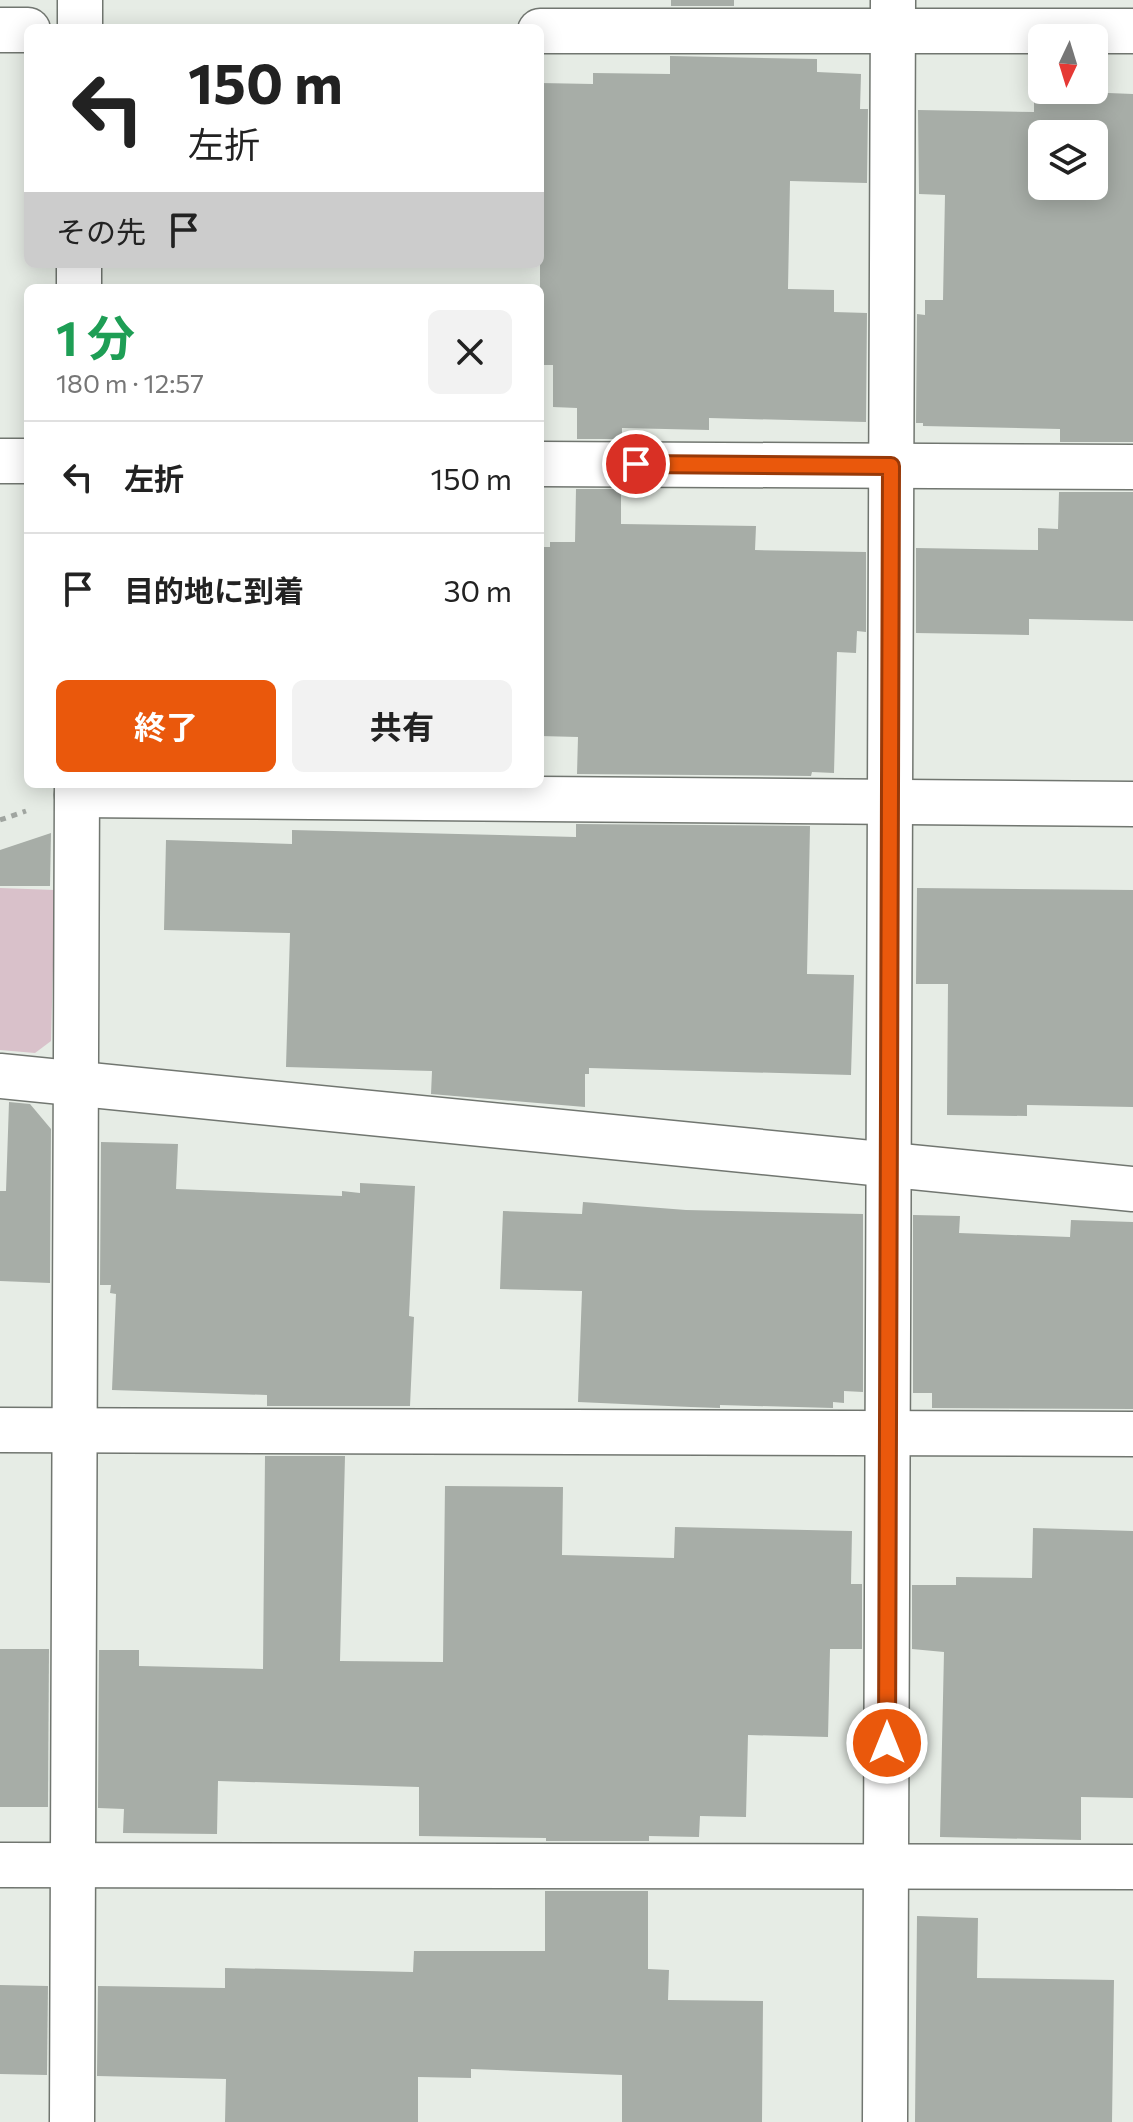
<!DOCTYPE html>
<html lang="ja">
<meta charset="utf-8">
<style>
body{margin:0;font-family:Commissioner,"Noto Sans JP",sans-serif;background:#f2f2f2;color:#222;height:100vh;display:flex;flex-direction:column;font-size:30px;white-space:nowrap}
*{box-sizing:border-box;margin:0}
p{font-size:26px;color:#767676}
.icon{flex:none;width:44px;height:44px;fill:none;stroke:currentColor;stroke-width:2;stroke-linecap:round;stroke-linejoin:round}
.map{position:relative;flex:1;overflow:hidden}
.details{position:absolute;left:24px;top:284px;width:520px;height:504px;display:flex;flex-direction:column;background:#fff;border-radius:12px;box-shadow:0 4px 20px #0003}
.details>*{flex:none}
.banner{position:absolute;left:24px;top:24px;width:520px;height:244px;border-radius:12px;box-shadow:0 4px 20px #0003;background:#fff;color:#222;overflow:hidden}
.needle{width:52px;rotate:184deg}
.fabs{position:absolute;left:1028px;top:24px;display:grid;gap:16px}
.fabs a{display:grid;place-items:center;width:80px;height:80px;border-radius:12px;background:#fff;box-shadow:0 4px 20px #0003;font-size:40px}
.pin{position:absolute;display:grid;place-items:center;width:68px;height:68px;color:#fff;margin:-34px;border:4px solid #fff;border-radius:50%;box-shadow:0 2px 8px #0007}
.me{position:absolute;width:88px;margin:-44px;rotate:0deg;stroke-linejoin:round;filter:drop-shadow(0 0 6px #0008)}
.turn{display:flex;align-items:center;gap:28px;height:168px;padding:0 32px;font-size:36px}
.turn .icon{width:104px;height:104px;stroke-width:2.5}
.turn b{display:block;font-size:56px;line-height:68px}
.then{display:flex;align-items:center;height:76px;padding:0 32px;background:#0003;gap:16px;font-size:30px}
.round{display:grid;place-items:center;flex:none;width:84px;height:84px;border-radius:12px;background:#f2f2f2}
.summary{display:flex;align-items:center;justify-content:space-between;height:136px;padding:0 32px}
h1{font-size:48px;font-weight:700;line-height:60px;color:#1e9e55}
.cta{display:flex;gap:16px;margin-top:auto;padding:16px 32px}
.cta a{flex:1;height:92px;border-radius:12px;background:#ea580c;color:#fff;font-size:32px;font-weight:700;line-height:92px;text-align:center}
.cta a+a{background:#f2f2f2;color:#222}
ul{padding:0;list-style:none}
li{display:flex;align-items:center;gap:24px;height:112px;padding:0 32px;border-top:2px solid #e0e0e0}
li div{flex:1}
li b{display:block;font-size:30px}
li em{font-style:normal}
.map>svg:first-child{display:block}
.green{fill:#d9c1ca}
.building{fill:#a7ada7;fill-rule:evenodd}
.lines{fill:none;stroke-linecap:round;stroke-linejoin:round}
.minor-casing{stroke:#717670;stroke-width:47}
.path{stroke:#a0a5a0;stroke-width:5;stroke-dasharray:6 6;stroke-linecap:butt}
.minor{stroke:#fff;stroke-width:44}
.route-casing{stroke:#983908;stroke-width:20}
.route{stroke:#ea580c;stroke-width:14}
</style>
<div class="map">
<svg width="1133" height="2122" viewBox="0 0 1133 2122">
<rect width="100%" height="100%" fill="#e6ece5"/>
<path class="green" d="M 0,888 L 55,890 L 51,1041 L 35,1053 L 0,1050 Z"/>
<g class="building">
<rect x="671" y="0" width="63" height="6"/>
<path d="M 670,56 L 817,59 L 817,72 L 861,74 L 860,109 L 868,109 L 867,183 L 790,181 L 788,289 L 834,290 L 834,312 L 867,313 L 866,422 L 709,418 L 709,430 L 622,428 L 622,439 L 577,439 L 577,408 L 553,407 L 553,365 L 540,365 L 540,83 L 593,84 L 593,73 L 670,74 Z"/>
<path d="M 1034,90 L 1133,94 L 1133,442 L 1060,442 L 1060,429 L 923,426 L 923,423 L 916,423 L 917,314 L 925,315 L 925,300 L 943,300 L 945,195 L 919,194 L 918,110 L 1034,112 ZM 1042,134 L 1094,134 L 1094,186 L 1042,186 Z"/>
<path d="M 576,489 L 621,489 L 621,524 L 756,526 L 755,550 L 866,552 L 866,632 L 857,631 L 856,653 L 837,652 L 834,773 L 812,772 L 811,776 L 577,774 L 578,737 L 540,736 L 540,547 L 550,547 L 550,542 L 575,542 Z"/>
<path d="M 1059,492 L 1133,492 L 1133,621 L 1029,619 L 1029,635 L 916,633 L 916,548 L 1038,550 L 1038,528 L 1058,529 Z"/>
<path d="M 576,824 L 810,826 L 807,974 L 854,975 L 851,1075 L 589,1068 L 589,1074 L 585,1074 L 585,1107 L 431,1094 L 432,1071 L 286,1067 L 290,933 L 164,930 L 166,840 L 292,844 L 292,830 L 576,837 Z"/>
<path d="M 51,833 L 50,886 L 0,886 L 0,850 Z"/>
<path d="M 917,888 L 1133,890 L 1133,1107 L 1027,1105 L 1027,1116 L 947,1115 L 948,984 L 916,984 Z"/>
<path d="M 9,1102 L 30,1104 L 51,1129 L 50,1283 L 0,1281 L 0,1191 L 6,1191 Z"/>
<path d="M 101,1142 L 178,1144 L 176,1189 L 342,1196 L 342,1191 L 360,1193 L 360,1183 L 415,1186 L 409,1316 L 414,1317 L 410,1406 L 267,1406 L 267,1395 L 112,1390 L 116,1294 L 110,1293 L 111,1285 L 100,1285 Z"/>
<path d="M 583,1202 L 686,1210 L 863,1214 L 863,1392 L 844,1391 L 844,1403 L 833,1402 L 833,1408 L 720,1405 L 720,1408 L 691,1407 L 578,1402 L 582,1291 L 500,1289 L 503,1211 L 582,1214 Z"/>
<path d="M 913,1215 L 960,1216 L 959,1233 L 1070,1237 L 1071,1220 L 1133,1222 L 1133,1409 L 932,1408 L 932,1393 L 913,1393 Z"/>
<path d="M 265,1456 L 345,1456 L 340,1661 L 443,1662 L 445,1486 L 563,1487 L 562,1555 L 674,1558 L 675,1527 L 852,1531 L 851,1584 L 862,1584 L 862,1649 L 830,1649 L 828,1737 L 748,1735 L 746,1817 L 700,1816 L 699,1837 L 649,1836 L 649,1841 L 546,1841 L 546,1838 L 419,1836 L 419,1787 L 218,1781 L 217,1834 L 123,1833 L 124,1809 L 98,1808 L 99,1650 L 139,1650 L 139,1666 L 263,1669 Z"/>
<path d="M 1033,1528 L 1133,1531 L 1133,1798 L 1081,1797 L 1081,1840 L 940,1837 L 944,1652 L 912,1649 L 912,1585 L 956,1585 L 956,1577 L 1032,1578 Z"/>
<path d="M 0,1649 L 49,1649 L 48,1807 L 0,1807 Z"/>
<path d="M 545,1891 L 648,1891 L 648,1969 L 669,1970 L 668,2000 L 763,2001 L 762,2122 L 622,2122 L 622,2075 L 471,2069 L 471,2078 L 418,2077 L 418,2122 L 225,2122 L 226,2079 L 97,2076 L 98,1986 L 225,1988 L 225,1968 L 413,1972 L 414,1951 L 545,1951 Z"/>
<path d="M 917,1916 L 978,1918 L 977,1978 L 1114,1980 L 1112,2122 L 915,2122 Z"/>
<path d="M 0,1985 L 48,1986 L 47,2075 L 0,2074 Z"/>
</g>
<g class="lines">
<g class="minor-casing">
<g id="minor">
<path d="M 80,28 L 80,0"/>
<path d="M 0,30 L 28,30"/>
<path d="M 540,31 L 1133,31"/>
<path d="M 79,288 L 79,264"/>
<path d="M 0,461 L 28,461"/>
<path d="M 540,464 L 1133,467"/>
<path d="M 77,795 L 1133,804"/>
<path d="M 0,1076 L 1133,1189"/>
<path d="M 0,1430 L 1133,1434"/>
<path d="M 0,1865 L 1133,1867"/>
<path d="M 72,2122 L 77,784"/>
<path d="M 885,2122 L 893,0"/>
</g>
</g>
<path class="path" d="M 0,820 L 26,811"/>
<use href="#minor" class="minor"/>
</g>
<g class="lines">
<g class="route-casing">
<path id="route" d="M 636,464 L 891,466 L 887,1743"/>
</g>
<use href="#route" class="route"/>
</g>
</svg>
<div class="fabs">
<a><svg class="needle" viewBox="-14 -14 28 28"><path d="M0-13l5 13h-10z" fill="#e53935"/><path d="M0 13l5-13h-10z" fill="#767676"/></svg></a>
<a><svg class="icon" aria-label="layers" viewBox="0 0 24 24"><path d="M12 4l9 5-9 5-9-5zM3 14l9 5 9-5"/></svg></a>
</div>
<div class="pin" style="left:636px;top:464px;background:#d93025"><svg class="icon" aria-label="arrive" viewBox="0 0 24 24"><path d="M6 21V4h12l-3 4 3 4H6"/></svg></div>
<svg class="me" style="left:887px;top:1743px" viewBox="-20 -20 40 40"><circle r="17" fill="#ea580c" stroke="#fff" stroke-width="3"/><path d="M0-11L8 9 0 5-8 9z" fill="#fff"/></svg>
<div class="banner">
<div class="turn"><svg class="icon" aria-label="left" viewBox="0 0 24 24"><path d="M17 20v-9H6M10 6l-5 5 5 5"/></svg><div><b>150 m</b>左折</div></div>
<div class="then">その先<svg class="icon" aria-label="arrive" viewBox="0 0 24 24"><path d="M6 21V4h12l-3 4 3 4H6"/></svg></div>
</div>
<section class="details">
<div class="summary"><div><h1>1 分</h1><p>180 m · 12:57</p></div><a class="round"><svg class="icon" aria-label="close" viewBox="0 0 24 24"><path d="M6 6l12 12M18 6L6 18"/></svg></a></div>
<ul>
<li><svg class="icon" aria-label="left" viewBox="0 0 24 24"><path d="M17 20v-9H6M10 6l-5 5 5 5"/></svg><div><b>左折</b></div><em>150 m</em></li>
<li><svg class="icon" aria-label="arrive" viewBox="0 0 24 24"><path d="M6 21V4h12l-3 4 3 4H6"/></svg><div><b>目的地に到着</b></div><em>30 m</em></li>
</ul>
<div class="cta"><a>終了</a><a>共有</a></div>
</section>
</div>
